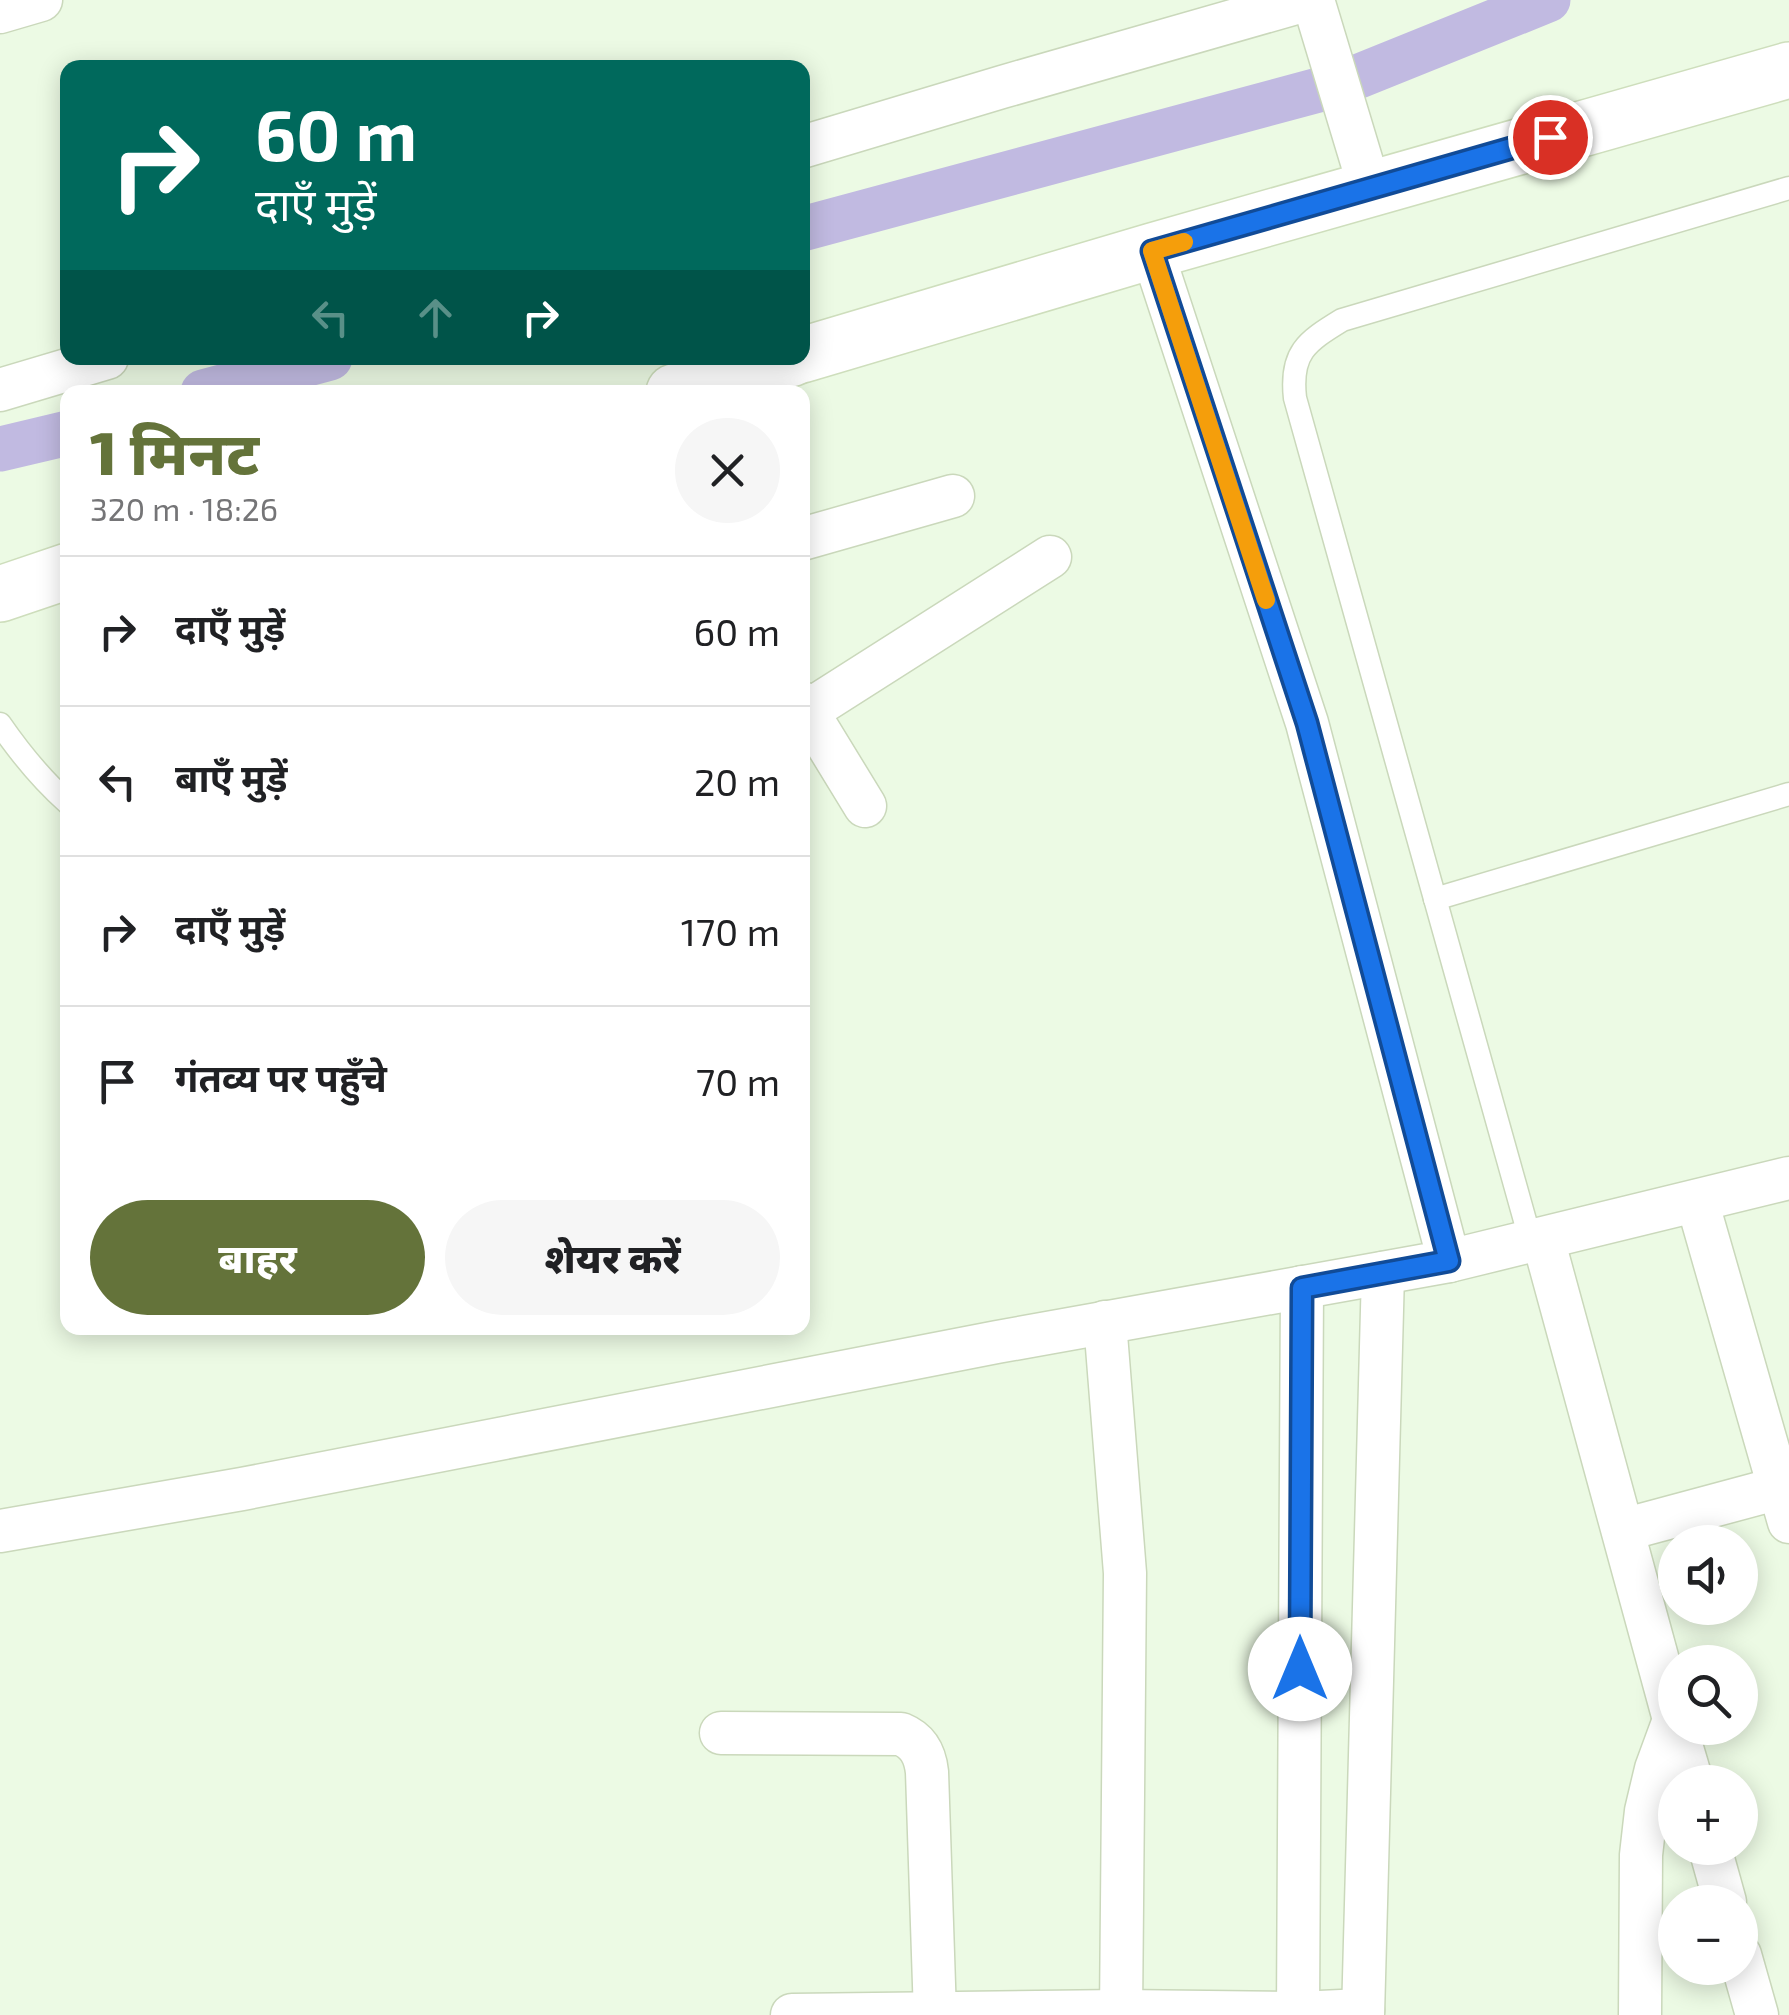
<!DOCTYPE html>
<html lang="hi">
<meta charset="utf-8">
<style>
body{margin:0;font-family:"Exo 2","Noto Sans Devanagari",sans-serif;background:#f6f6f6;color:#202124;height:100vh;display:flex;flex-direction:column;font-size:38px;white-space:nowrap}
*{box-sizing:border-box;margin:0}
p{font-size:32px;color:#757577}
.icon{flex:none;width:55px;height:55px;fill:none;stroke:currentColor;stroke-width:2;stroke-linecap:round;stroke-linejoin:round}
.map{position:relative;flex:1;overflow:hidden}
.sheet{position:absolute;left:60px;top:385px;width:750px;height:950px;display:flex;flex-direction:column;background:#fff;border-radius:20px;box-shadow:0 5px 25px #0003}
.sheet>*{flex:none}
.top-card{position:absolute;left:60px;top:60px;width:750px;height:305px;border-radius:20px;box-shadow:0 5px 25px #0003;background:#00695c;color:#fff;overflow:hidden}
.fabs{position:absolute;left:1658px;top:1525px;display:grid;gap:20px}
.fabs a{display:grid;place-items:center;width:100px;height:100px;border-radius:50%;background:#fff;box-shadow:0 5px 25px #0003;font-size:50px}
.pin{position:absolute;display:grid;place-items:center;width:85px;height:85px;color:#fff;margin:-42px;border:5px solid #fff;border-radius:50%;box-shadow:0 2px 10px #0007}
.me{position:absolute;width:110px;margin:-55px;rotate:0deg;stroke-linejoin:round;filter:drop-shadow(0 0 8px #0008)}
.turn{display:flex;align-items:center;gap:35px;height:210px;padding:0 30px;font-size:45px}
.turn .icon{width:130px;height:130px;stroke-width:2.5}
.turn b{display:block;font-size:70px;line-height:85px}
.lanes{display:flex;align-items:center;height:95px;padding:0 30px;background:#0003;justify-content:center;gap:50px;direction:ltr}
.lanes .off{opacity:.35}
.round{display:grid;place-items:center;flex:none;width:105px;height:105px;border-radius:52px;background:#f6f6f6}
.headline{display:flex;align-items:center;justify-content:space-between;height:170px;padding:0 30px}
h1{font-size:60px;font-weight:800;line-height:75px;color:#64733a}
.button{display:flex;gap:20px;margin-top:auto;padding:20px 30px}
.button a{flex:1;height:115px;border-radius:60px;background:#64733a;color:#fff;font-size:40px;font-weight:800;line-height:115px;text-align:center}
.button a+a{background:#f6f6f6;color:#202124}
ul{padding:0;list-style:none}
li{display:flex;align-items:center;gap:30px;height:150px;padding:0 30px;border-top:2px solid #e0e0e0}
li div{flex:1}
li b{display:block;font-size:38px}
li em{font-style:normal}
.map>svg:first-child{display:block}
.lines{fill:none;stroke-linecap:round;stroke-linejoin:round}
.canal{stroke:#c1bae1;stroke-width:45}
.lane-casing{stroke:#cad8bb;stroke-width:25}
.street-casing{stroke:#cad8bb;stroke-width:45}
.secondary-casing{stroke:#cedebc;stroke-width:58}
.lane{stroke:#fff;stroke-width:22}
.street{stroke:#fff;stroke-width:42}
.secondary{stroke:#fff;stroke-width:55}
.route-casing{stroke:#114b97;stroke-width:25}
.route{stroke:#1a73e8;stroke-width:18}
.slow{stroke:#f59e0b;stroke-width:18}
</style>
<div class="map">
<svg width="1789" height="2015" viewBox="0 0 1789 2015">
<rect width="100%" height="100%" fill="#ecfae4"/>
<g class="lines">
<g class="canal">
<path d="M 802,229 L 1337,85 L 1548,0"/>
<path d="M 203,392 L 330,358"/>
<path d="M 0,449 L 68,433"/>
</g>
<g class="lane-casing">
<g id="lane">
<path d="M 0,724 C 20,753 41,779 68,803"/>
<path d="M 1435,899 L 1789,794"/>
<path d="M 1531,1242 L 1295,398 C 1290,353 1306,342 1342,320 L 1789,188"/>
</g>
</g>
<g class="street-casing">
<g id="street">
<path d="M 1313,0 L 1370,189"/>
<path d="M 0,12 L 41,0"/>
<path d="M 802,147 L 1002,87 L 1306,0"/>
<path d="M 0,390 L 107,358"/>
<path d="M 802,539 L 953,496"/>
<path d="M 802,703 L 865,806"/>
<path d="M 808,711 L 1050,557"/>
<path d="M 1697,1201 L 1789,1522"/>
<path d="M 1543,1239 L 1675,1723"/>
<path d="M 1449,1261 L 1789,1178"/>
<path d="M 1105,1322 L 1125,1573 L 1121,2015"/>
<path d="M 1623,1530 L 1779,1488"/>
<path d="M 0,1531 L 242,1489 L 997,1342 L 1449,1261 L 1307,723 L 1152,251"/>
<path d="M 1676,1728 L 1692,1782"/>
<path d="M 721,1733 L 901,1734 C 918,1741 925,1754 927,1772 L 935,2015"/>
<path d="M 1710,1848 L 1725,1902"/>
<path d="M 1740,1955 L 1757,2015"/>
<path d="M 792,2015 L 1121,2011 L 1298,2013 L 1363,2010"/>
<path d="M 1298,2015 L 1302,1287"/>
<path d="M 1363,2015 L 1383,1273"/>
<path d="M 1640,2015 L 1641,1855 L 1646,1811 L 1656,1769 L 1674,1720"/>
</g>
</g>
<g class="secondary-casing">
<g id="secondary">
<path d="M 802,355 L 1152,251 L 1789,70"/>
<path d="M 674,392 L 793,358"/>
<path d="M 0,594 L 68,571"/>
</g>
</g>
<use href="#lane" class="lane"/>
<use href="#street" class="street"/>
<use href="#secondary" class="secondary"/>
</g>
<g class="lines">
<g class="route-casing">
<path id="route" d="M 1300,1669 L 1302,1288 L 1449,1261 L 1307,723 L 1152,251 L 1550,137"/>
</g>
<use href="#route" class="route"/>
<path class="slow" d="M 1184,242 L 1152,251 L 1266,600"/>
</g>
</svg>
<div class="fabs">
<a><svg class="icon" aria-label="sound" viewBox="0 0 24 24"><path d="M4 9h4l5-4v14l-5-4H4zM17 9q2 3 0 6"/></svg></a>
<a><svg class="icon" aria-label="search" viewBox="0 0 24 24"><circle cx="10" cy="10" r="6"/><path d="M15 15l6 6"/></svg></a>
<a>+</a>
<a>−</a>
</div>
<div class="pin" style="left:1550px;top:137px;background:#d93025"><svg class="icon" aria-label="arrive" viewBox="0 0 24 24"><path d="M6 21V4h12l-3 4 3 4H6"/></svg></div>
<svg class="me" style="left:1300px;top:1669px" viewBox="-20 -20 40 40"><circle r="19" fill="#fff"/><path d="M0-13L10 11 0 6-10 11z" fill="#1a73e8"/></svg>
<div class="top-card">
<div class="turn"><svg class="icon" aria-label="right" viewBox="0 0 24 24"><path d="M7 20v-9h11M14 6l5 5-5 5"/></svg><div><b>60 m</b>दाएँ मुड़ें</div></div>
<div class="lanes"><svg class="icon off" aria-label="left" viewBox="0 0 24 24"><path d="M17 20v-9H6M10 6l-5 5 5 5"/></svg><svg class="icon off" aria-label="ahead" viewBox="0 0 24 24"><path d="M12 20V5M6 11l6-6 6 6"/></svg><svg class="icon" aria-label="right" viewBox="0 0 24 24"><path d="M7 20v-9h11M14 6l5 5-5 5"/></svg></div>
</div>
<section class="sheet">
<div class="headline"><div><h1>1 मिनट</h1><p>320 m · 18:26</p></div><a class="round"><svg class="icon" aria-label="close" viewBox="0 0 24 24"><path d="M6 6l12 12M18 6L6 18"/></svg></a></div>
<ul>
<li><svg class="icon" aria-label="right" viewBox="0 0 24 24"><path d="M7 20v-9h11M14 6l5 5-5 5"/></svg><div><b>दाएँ मुड़ें</b></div><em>60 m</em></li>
<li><svg class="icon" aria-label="left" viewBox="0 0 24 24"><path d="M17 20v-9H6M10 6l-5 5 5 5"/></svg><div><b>बाएँ मुड़ें</b></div><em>20 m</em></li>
<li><svg class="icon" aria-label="right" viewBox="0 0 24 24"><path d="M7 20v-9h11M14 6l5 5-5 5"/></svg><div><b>दाएँ मुड़ें</b></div><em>170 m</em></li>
<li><svg class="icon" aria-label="arrive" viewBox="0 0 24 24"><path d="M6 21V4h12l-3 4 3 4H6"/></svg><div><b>गंतव्य पर पहुँचे</b></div><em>70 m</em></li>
</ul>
<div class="button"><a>बाहर</a><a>शेयर करें</a></div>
</section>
</div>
